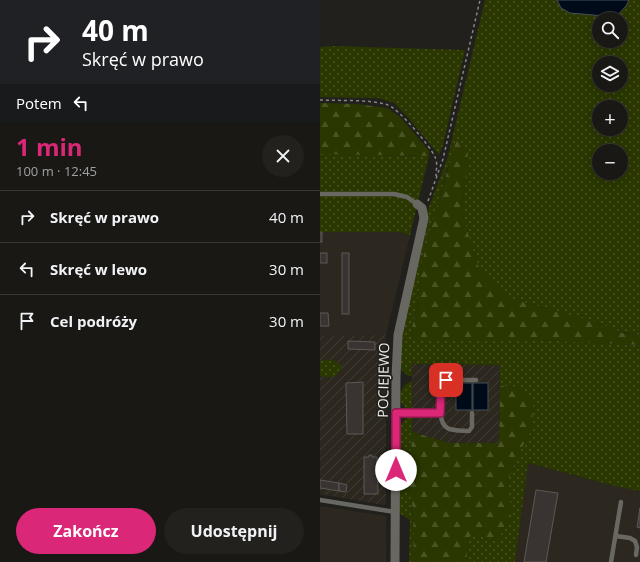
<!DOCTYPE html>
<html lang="pl">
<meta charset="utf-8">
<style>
body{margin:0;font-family:"Open Sans",sans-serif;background:#22211e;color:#f1f3f6;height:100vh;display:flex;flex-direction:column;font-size:15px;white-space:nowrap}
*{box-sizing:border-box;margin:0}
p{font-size:13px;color:#9fa0a0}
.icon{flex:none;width:22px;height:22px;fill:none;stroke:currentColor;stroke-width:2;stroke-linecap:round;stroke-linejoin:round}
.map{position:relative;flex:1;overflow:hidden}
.sheet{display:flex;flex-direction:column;background:#191815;width:320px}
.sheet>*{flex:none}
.top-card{background:#202124;color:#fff;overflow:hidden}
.tools{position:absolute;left:272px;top:12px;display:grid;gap:8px}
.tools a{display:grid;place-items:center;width:36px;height:36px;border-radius:50%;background:#191815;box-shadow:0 2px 10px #0003,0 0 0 1px #373734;font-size:20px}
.pin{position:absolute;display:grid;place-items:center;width:34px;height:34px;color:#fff;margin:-17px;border-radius:8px;box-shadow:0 2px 6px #0006}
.me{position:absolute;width:44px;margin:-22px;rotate:0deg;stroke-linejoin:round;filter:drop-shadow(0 0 3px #0008)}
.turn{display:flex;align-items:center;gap:14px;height:84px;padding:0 16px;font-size:18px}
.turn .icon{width:52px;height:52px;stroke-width:2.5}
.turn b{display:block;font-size:28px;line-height:34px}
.then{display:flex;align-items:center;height:38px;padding:0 16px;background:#0003;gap:8px;font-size:15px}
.round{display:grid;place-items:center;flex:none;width:42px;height:42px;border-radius:21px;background:#22211e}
.summary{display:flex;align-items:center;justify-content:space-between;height:68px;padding:0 16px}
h1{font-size:24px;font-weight:700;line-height:30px;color:#db2777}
.button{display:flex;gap:8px;margin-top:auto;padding:8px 16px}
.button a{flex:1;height:46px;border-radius:24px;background:#db2777;color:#fff;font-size:16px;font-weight:700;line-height:46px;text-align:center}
.button a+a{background:#22211e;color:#f1f3f6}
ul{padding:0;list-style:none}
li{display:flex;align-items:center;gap:12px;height:52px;padding:0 16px;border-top:1px solid #373734}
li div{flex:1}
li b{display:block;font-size:15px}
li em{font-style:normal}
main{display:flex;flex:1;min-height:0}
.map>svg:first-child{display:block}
.built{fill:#2c281f}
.industrial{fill:url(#industrial-furrows)}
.grass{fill:url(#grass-dots);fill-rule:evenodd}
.forest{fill:url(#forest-firs)}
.water{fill:#000b19;stroke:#474e57}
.building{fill:#393432;stroke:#5d5855}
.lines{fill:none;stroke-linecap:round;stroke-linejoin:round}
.path{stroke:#878682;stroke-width:1.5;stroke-dasharray:3 3;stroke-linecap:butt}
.service{stroke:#686762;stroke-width:4.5}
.minor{stroke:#686762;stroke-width:9}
.route-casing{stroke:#8e194d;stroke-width:10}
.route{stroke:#db2777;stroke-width:7}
.labels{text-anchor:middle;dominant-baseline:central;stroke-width:3.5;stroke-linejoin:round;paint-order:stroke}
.street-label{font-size:14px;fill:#edece9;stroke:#21201c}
</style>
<main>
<section class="sheet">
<div class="top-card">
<div class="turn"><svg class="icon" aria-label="right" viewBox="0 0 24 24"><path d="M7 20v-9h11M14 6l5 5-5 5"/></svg><div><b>40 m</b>Skręć w prawo</div></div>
<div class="then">Potem<svg class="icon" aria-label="left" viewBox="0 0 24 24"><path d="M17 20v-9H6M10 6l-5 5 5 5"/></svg></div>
</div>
<div class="summary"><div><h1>1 min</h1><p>100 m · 12:45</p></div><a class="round"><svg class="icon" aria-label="close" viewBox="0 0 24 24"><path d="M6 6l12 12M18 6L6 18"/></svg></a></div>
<ul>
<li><svg class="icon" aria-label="right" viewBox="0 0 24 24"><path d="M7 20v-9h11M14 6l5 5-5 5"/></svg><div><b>Skręć w prawo</b></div><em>40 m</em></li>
<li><svg class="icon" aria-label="left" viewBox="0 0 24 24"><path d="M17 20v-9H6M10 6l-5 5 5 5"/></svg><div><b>Skręć w lewo</b></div><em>30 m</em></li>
<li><svg class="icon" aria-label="arrive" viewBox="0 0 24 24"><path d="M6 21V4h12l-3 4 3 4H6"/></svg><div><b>Cel podróży</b></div><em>30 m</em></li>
</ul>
<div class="button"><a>Zakończ</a><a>Udostępnij</a></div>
</section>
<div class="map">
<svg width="320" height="562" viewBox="0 0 320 562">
<defs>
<pattern id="industrial-furrows" width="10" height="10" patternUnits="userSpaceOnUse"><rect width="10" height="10" fill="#2c281f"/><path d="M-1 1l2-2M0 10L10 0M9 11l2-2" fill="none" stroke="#413d35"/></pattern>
<pattern id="grass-dots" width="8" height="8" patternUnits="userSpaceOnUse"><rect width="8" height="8" fill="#2a3700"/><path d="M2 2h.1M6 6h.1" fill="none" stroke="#495425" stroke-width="1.8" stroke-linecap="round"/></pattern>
<pattern id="forest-firs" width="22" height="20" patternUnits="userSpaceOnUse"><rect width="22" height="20" fill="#2a3700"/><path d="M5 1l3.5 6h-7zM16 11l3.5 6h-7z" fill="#495425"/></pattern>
</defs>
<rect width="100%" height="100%" fill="#21201c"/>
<g class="built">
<path d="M 0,232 L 80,232 L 90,235 L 66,335 L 0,336 Z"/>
<path d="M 320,379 L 320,562 L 195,562 L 207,463 L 295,486 Z"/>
<path d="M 0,506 L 66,516 L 66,562 L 0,562 Z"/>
</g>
<g class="industrial">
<path d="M 66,335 L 66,503 L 64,505 L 0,494 L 0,336 Z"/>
<path d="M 92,364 L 180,365 L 179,443 L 130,443 L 92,432 Z"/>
</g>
<g class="grass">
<path d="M 165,0 L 320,0 L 320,335 L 301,332 L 278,323 L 188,298 L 172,283 L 157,264 L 142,212 L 148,153 L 128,166 L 102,262 L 97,306 L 91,332 L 97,340 L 218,340 L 320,345 L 320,491 L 295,486 L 208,463 L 195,562 L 146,562 L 149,537 L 191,519 L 188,480 L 199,453 L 211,431 L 200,387 L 180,386 L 180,365 L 92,364 L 92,376 L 89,376 L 83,372 L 80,366 L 81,341 L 83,326 L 102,247 L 106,215 L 128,156 ZM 279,19 L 301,19 L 301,41 L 279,41 ZM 279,63 L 301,63 L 301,85 L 279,85 ZM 279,107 L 301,107 L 301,129 L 279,129 ZM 279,151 L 301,151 L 301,173 L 279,173 Z"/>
<path d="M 13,46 L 145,50 L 123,145 L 119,155 L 90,120 L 74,103 L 58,98 L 0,97 L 0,47 Z"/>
<path d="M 0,154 L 109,156 L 90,235 L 80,232 L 0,232 Z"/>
<path d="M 2,360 C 10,359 17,360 22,367 C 20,376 8,379 0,376 L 0,362 Z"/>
<path d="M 92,381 L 92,411 C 76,408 77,385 92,381 Z"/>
<path d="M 88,416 L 92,416 L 92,432 L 90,472 L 85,480 L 92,502 L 94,531 L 93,562 L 89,562 L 90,520 L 79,513 L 80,428 L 82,423 Z"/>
</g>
<g class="forest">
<path d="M 0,103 L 37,104 L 67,108 L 81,118 L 109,151 L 109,156 L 0,154 Z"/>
<path d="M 137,139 L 148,153 L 142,212 L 157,264 L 172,283 L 188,298 L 278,323 L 303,333 L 320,335 L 320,345 L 218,340 L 97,340 L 91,332 L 97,306 L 102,262 L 119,199 Z"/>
<path d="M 180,386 L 200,387 L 214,401 L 211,431 L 199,453 L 188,480 L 191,519 L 177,541 L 156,534 L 149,537 L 146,562 L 93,562 L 94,531 L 92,502 L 85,480 L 90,472 L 92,432 L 130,443 L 179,443 Z"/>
</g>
<g class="water">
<path d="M 237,0 L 309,0 L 306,6 L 296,17 L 250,13 L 241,8 Z"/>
<rect x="136" y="383" width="16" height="27"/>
<rect x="153" y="383" width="15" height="27"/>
</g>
<g class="building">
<rect x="0" y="232" width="2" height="10"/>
<rect x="0" y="253" width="7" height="10"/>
<rect x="22" y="253" width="7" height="61"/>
<path d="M 0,313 L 8,313 L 9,326 L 0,326 Z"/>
<path d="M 28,341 L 55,342 L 55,350 L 28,349 Z"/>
<path d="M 43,382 L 43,434 L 27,434 L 26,383 Z"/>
<path d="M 49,455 L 52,455 L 52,457 L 57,457 L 58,494 L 44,494 L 44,457 L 49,457 Z"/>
<path d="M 0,480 L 19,483 L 19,491 L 0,488 Z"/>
<path d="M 19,483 L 27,485 L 26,492 L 19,491 Z"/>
<path d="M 216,490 L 238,493 L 226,562 L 204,562 Z"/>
<path d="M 320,508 L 320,528 L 317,527 Z"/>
</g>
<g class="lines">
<g class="path">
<path d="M 0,100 C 20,101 50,99 68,105 C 78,108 111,147 115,157 C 118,163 116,170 116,176"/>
<path d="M 108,201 L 123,159 L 160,0"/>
</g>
<g class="service">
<path d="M 0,194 L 74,194 L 87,197 L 97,204"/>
<path d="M 76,413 L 121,413 L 121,386 L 123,381 L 126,380 L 156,380"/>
<path d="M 121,413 C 121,432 133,430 149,431 L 152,427 L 152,413"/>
<path d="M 0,500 L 75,512"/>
<path d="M 296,536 L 310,538 L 315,541 L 317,547 L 316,555"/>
<path d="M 291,562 L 301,502"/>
</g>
<path class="minor" d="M 75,562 L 76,377 L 78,335 L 104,218 L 102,208 L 97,204"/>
</g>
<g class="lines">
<g class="route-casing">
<path id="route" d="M 76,470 L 76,413 L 120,413 L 121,386 L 123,382 L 126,380"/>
</g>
<use href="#route" class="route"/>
</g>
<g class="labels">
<g class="street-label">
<text transform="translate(63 380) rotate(-89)">POCIEJEWO</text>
</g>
</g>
</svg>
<div class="tools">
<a><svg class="icon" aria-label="search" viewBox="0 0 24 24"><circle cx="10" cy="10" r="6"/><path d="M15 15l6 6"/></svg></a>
<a><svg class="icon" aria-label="layers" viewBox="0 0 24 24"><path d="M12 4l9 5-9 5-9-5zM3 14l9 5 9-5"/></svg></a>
<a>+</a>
<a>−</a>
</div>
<div class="pin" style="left:126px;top:380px;background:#d93025"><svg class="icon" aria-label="arrive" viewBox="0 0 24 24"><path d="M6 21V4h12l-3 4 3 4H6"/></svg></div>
<svg class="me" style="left:76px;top:470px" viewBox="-20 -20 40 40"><circle r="19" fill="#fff"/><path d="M0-13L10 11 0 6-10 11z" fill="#db2777"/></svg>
</div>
</main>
